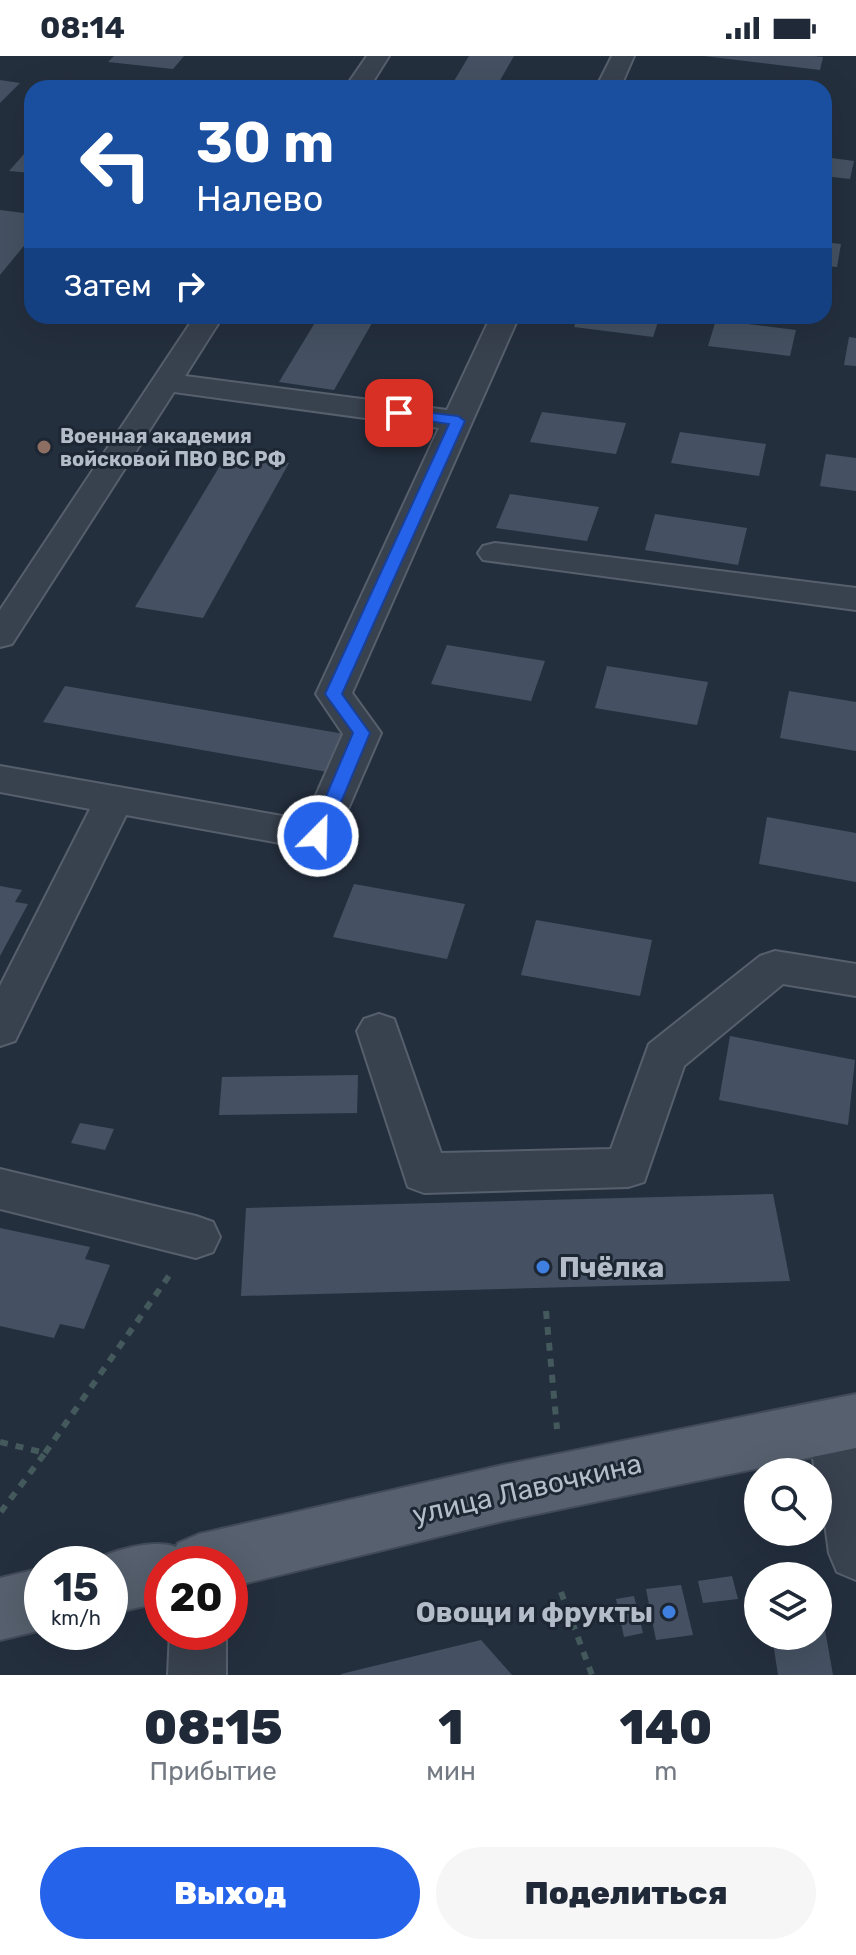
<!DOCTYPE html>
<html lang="ru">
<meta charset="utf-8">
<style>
body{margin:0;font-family:Rubik,sans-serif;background:#f6f6f7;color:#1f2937;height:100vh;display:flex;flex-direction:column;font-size:30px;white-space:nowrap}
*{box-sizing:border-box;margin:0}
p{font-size:26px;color:#747a83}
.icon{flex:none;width:44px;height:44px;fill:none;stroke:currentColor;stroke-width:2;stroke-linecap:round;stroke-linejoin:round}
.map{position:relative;height:1619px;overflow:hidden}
.panel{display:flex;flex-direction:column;background:#fff;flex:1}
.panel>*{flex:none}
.guide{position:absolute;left:24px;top:24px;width:808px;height:244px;border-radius:24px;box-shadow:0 8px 32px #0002;background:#1a4fa0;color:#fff;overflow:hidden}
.controls{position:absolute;left:744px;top:1402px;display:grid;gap:16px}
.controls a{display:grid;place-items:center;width:88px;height:88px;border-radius:50%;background:#fff;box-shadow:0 8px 32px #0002;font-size:40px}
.speed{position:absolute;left:24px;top:1490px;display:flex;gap:16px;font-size:40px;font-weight:700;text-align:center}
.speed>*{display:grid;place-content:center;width:104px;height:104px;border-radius:50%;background:#fff;box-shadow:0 8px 32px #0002;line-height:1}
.speed small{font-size:20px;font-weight:400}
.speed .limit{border:12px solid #d22;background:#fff;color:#111}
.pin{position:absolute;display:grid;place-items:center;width:68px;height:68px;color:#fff;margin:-34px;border-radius:16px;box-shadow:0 4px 12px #0006}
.me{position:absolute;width:88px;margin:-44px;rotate:23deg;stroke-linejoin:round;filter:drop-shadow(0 0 6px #0008)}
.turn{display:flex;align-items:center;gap:28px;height:168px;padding:0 40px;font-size:36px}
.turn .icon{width:104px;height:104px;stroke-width:2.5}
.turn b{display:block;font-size:56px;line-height:68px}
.then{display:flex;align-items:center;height:76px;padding:0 40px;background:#0003;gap:16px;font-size:30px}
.eta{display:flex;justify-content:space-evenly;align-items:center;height:136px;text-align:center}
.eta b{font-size:48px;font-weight:800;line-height:56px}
.primary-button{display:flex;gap:16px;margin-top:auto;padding:16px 40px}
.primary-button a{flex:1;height:92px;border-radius:48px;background:#2563eb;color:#fff;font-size:32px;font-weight:800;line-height:92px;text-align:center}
.primary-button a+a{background:#f6f6f7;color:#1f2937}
.status{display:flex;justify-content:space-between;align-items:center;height:56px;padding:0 40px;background:#fff;direction:ltr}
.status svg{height:22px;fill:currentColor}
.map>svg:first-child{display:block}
.building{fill:#455162}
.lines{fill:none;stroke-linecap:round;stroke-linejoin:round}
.minor-casing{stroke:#565f6c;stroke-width:4}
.major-casing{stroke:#414a57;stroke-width:4}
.path{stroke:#44595c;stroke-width:6;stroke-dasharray:8 8;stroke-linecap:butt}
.minor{fill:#38414e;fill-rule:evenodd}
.major{fill:#56606e;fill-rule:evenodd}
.route{fill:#2563eb;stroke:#184099;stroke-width:2}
.education-dot{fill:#8d6e63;stroke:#1d2633;stroke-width:3}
.shop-dot{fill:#3f7fe0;stroke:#1d2633;stroke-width:3}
.labels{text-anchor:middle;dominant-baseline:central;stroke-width:6;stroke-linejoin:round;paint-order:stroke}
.far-poi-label{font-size:20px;font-weight:bold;fill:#b4bcc9;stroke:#1d2633;text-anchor:start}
.near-poi-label{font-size:28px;font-weight:bold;fill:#b4bcc9;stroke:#1d2633;text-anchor:start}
.near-street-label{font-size:28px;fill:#b4bcc9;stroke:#1d2633}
</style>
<div class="status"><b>08:14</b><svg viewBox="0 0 49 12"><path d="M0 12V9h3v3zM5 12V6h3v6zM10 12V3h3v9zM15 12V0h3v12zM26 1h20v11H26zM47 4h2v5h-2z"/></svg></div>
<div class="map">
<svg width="856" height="1619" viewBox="0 0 856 1619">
<rect width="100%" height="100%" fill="#242f3e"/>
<g class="building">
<path d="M 114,0 L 184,0 L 173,13 L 108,6 Z"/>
<path d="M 469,0 L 514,0 L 498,28 L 514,32 L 451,30 Z"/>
<path d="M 704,0 L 814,0 L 823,1 L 820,14 Z"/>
<path d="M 0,24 L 20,27 L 0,47 Z"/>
<path d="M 32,89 L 32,117 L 9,115 Z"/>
<path d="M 824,101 L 854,105 L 850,123 L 824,120 Z"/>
<path d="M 0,154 L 32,158 L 32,180 L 0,219 Z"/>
<path d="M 824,186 L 841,188 L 837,211 L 824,210 Z"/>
<path d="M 319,260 L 376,260 L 334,334 L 279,326 Z"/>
<path d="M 578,260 L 660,260 L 653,281 L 574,271 Z"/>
<path d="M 716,264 L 796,274 L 790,300 L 708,290 Z"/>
<path d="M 849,281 L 856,282 L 856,310 L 844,309 Z"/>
<path d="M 542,356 L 626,367 L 616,398 L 530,386 Z"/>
<path d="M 680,376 L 766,388 L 759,420 L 671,407 Z"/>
<path d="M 227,398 L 289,407 L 203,562 L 135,551 Z"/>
<path d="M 826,398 L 856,402 L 856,435 L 820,430 Z"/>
<path d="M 510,438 L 599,451 L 587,485 L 496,472 Z"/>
<path d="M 655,458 L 747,472 L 738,509 L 645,494 Z"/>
<path d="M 447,589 L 545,605 L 531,645 L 431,628 Z"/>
<path d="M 607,610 L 708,626 L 697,669 L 595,652 Z"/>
<path d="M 65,630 L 356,680 L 339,718 L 43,666 Z"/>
<path d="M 789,635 L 856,646 L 856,695 L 780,682 Z"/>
<path d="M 767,761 L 856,777 L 856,826 L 759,808 Z"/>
<path d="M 354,828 L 465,848 L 447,903 L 333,881 Z"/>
<path d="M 0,830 L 22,834 L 15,846 L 28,848 L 0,900 Z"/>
<path d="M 536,864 L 652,884 L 640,940 L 521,919 Z"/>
<path d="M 730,980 L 855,1004 L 848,1069 L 719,1044 Z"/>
<path d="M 358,1019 L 357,1057 L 219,1059 L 222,1021 Z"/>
<path d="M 80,1067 L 114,1073 L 105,1094 L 71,1087 Z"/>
<path d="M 773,1138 L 790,1225 L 241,1240 L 246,1152 Z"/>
<path d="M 0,1172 L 90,1191 L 85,1203 L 110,1209 L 84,1273 L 60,1268 L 54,1282 L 0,1270 Z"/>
<path d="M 732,1520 L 738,1543 L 703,1547 L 698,1525 Z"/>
<path d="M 681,1529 L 693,1579 L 656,1584 L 646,1533 Z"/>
<path d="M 634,1540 L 643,1577 L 624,1581 L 616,1543 Z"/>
<path d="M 818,1551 L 821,1551 L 833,1619 L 778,1619 L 772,1580 L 818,1580 Z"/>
<path d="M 481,1584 L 512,1619 L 341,1619 L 341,1618 Z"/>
</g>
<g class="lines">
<g class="minor-casing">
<g id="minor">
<path d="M 367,0 L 389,0 L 369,32 L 345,32 Z"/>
<path d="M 612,0 L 634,0 L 620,32 L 596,32 Z"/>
<path d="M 195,260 L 223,260 L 185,320 L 447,354 L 491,260 L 519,260 L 352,637 L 381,677 L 332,790 L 318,794 L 126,759 L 15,985 L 0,990 L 0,930 L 90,753 L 0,736 L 0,710 L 305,764 L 343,678 L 316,638 L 439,372 L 174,336 L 12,588 L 0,591 L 0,554 Z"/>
<path d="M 495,487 L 856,532 L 856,554 L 483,504 L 478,497 L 483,490 Z"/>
<path d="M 775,895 L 856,908 L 856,940 L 783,928 L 684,1010 L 644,1126 L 628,1131 L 424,1137 L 408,1131 L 357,975 L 364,963 L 379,958 L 394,963 L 441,1097 L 611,1093 L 649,988 L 760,900 Z"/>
<path d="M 0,1113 L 196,1160 L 213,1166 L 220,1181 L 213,1196 L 196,1202 L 0,1153 Z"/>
<path d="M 834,1346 L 852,1353 L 856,1361 L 856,1524 L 837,1516 L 829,1497 L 818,1416 L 815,1416 L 808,1370 L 816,1353 Z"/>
<path d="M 170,1576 L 226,1576 L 226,1619 L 168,1619 Z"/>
</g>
</g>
<g class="major-casing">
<g id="major">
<path d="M 856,1338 L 856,1392 L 503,1465 L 230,1531 L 230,1508 L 162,1508 L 162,1546 L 110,1558 L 110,1508 L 88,1508 C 108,1495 154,1482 176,1491 L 178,1487 L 199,1478 L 503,1409 Z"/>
<path d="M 42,1512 L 42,1574 L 0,1584 L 0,1522 Z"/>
</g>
</g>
<g class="path">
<path d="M 546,1255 L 557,1373"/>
<path d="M 0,1386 L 45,1397 L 0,1457"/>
<path d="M 45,1397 L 171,1217"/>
<path d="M 561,1536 L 592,1619"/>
</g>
<use href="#minor" class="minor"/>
<use href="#major" class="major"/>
</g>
<path class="route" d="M 399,353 L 458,360 L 465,365 L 342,638 L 370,677 L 327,780 L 318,787 L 309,780 L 353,677 L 325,638 L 449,368 L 394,360 L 392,357 Z"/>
<circle class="education-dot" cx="44" cy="391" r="8"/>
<g class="shop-dot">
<circle cx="543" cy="1211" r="8"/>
<circle cx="669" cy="1556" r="8"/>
</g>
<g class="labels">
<g class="far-poi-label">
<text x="60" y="380">Военная академия<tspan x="60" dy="23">войсковой ПВО ВС РФ</tspan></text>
</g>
<g class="near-poi-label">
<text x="559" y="1211">Пчёлка</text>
<text x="653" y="1556" text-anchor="end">Овощи и фрукты</text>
</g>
<g class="near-street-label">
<text transform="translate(527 1433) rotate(-13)">улица Лавочкина</text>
</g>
</g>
</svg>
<div class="controls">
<a><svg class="icon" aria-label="search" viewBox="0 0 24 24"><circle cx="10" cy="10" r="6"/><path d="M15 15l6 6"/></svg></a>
<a><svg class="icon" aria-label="layers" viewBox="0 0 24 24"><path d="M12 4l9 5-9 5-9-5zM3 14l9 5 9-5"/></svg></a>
</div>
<div class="speed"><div>15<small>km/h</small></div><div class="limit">20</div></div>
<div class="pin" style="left:399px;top:357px;background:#d93025"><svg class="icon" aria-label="arrive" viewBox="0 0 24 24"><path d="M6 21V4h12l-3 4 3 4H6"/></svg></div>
<svg class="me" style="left:318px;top:780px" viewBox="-20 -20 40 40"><circle r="17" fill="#2563eb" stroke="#fff" stroke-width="3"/><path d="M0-11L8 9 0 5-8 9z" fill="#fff"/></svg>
<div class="guide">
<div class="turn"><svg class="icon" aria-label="left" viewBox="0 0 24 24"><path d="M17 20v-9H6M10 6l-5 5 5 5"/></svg><div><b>30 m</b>Налево</div></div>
<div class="then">Затем<svg class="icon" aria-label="right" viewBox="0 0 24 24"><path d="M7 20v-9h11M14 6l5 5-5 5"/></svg></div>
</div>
</div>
<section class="panel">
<div class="eta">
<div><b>08:15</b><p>Прибытие</p></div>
<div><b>1</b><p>мин</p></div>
<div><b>140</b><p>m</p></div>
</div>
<div class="primary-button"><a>Выход</a><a>Поделиться</a></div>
</section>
